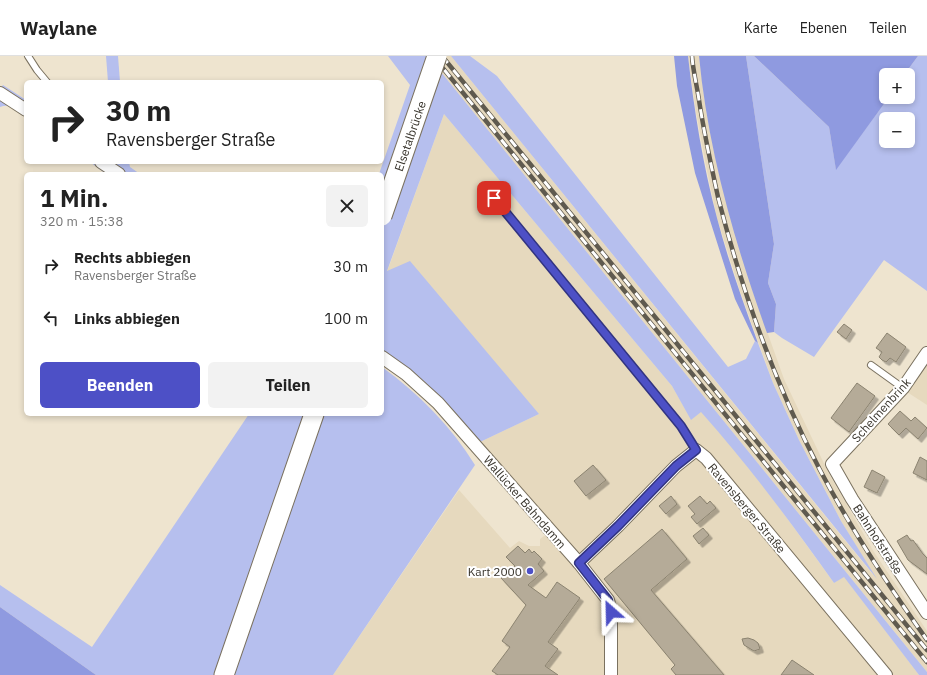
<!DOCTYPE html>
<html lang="de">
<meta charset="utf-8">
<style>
body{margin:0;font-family:"IBM Plex Sans",sans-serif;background:#f2f2f2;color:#222;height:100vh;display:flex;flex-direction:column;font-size:15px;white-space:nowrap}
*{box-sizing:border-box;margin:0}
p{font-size:13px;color:#767676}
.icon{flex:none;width:22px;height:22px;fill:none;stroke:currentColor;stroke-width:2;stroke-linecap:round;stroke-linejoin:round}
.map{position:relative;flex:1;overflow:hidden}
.details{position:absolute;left:24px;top:116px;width:360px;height:244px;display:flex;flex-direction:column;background:#fff;border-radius:6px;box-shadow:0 2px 6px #0003}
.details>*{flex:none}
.top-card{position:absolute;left:24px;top:24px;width:360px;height:84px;border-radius:6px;box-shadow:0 2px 6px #0003;background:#fff;color:#222;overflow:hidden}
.controls{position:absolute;left:879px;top:12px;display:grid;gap:8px}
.controls a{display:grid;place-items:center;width:36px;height:36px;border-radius:6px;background:#fff;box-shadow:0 2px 6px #0003;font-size:20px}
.pin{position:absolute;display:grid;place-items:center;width:34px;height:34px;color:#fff;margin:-17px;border-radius:8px;box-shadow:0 2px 6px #0006}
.me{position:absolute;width:44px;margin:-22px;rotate:335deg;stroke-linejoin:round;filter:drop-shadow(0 0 3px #0008)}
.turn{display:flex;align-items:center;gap:14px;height:84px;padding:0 16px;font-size:18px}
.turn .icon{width:52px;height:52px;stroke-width:2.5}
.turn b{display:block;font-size:28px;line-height:34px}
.round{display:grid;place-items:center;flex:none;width:42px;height:42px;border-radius:6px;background:#f2f2f2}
.head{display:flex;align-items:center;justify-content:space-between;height:68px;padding:0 16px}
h1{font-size:24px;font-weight:700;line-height:30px}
.action{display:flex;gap:8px;margin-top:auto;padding:8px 16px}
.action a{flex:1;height:46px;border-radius:6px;background:#4d50c6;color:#fff;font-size:16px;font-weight:700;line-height:46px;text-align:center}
.action a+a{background:#f2f2f2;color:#222}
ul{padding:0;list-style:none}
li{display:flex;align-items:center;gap:12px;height:52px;padding:0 16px}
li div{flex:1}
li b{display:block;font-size:15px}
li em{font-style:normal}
header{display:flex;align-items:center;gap:24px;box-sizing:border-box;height:56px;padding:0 20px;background:#fff;border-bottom:1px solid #e0e0e0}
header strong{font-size:19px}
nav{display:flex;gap:22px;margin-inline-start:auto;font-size:14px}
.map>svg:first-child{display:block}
.built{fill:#e6d9be}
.green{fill:#b6bfee;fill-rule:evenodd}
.forest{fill:#8f9ae0}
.building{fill:#b5ab98;stroke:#8b8370;filter:url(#shadow)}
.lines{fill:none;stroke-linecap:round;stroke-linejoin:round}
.lane-casing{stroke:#7a715f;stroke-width:8}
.street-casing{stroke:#7a715f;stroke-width:14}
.primary-casing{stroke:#7a715f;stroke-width:21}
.lane{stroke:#fff;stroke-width:6}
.street{stroke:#fff;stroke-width:12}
.primary{stroke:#fff;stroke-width:19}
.rail-casing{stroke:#5f5a4f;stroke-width:4.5}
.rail{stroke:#fff;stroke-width:3;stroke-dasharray:9;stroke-linecap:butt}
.primary-bridge-casing{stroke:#7a715f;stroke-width:21;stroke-linecap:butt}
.primary-bridge{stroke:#fff;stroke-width:19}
.route-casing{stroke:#323481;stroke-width:10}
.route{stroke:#4d50c6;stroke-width:7}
.poi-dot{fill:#4d50c6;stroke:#fff;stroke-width:1.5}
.labels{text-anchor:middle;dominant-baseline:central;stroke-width:4;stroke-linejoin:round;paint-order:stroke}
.street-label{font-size:12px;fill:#37332b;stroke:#fff}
.poi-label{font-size:12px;fill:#37332b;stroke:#fff;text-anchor:end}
</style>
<header>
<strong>Waylane</strong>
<nav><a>Karte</a><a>Ebenen</a><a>Teilen</a></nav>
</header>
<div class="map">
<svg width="927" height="619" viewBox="0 0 927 619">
<defs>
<filter id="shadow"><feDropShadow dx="3.5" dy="3.5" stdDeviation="0" flood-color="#0004"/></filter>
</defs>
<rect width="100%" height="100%" fill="#eee4cf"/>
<g class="built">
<path d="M 428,0 L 451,0 L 874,520 L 841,465 L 799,384 L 773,327 L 740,235 L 717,162 L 706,110 L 696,56 L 688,0 L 699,0 L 706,55 L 717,109 L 730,158 L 753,236 L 784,323 L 829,418 L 874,496 L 927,575 L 927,616 Z"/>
<path d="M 444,58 L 672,330 L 691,363 L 701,355 L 736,395 L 776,447 L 834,527 L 844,520 L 919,619 L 333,619 L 459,434 L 510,492 L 519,485 L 529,490 L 540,490 L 540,483 L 548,477 L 569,500 L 568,485 L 480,386 L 539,358 L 387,216 Z"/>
<path d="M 927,305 L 927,349 L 907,336 Z"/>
</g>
<g class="green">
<path d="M 106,0 L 118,0 L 120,26 L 108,26 Z"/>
<path d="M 388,0 L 428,0 L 927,616 L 927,619 L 919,619 L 844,521 L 834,527 C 792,468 750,411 701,356 L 691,364 L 672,330 L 444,58 L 387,215 L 410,205 L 539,358 L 480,386 L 424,325 L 385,298 L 382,305 L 382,118 L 379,118 L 410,29 Z"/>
<path d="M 451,0 L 470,0 L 497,20 L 728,311 L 746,303 L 755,285 L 758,287 L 773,327 L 799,384 L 841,465 L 877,523 Z"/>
<path d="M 746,0 L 754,0 L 829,71 L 836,113 L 889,41 L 908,41 L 908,19 L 904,19 L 918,0 L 927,0 L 927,235 L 884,204 L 814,301 L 782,282 L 774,276 L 776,248 L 768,227 L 774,188 ZM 886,63 L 908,63 L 908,85 L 886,85 Z"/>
<path d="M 3,29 L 26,44 L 26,60 C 18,54 11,47 0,51 L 0,33 Z"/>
<path d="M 90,106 L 129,106 L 130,111 L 140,118 L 106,118 Z"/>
<path d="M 382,311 C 419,338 451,370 475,409 L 333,619 L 96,619 L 0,551 L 0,529 L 92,591 L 249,358 L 382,358 Z"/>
</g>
<g class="forest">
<path d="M 674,0 L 688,0 C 694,54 703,109 717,162 C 728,204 743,246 758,287 L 755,285 L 735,243 L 695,117 L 677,30 Z"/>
<path d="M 699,0 L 746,0 L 774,188 L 768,227 L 776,248 L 774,276 L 767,277 C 735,188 708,95 699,0 Z"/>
<path d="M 754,0 L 918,0 L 904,19 L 886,19 L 886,41 L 889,41 L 836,114 L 829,71 Z"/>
<path d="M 0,551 L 96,619 L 0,619 Z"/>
</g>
<g class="building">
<path d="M 844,268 L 852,274 L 846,283 L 837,276 Z"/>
<path d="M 887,277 L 906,291 L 896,306 L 890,302 L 886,306 L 882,304 L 879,301 L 882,296 L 876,292 Z"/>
<path d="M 857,327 L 875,340 L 849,376 L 831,362 Z"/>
<path d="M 900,355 L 911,365 L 915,361 L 927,372 L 918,383 L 906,372 L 899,379 L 888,368 Z"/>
<path d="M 920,401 L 927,405 L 927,424 L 913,417 Z"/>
<path d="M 593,409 L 606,424 L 586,440 L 574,425 Z"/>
<path d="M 872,414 L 885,421 L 877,437 L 864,431 Z"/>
<path d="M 671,440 L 677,448 L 666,458 L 659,450 Z"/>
<path d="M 700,440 L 707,448 L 710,445 L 716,452 L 697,468 L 691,461 L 695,458 L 688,450 Z"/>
<path d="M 703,472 L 709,479 L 699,488 L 693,480 Z"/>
<path d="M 662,473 L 687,503 L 651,534 L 724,619 L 676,619 L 671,613 L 675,609 L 604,523 Z"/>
<path d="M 907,479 L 911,485 L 913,484 L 923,498 L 927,502 L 927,518 L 908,504 L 901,492 L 897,485 Z"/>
<path d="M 518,490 L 525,497 L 529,493 L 532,497 L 534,495 L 542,503 L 538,508 L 544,515 L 528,529 L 546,542 L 557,526 L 580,542 L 548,586 L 558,593 L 545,610 L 558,619 L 498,619 L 492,615 L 510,591 L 502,585 L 526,549 L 501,522 L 515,510 L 506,501 Z"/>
<path d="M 748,582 L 754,584 L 758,587 L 760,593 L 754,595 L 744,589 L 742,583 Z"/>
<path d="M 792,604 L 814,619 L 781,619 Z"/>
</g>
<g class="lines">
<g class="lane-casing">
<g id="lane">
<path d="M 28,0 L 37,14 L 47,26"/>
<path d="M 494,142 L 681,370 L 696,394"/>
<path d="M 871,309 L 903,332"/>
</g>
</g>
<g class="street-casing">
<g id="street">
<path d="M 0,37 L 26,54"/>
<path d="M 101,106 L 119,118"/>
<path d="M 927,297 L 903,332 L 832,408 L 852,443 L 927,557"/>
<path d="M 382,301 L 406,318 L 438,347 L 579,507 L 608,544 L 611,555 L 611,619"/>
<path d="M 579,507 L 618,470 L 676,410 L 696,394 L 706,402 L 886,619"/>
</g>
</g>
<g class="primary-casing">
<path id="primary" d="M 224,619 L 314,358"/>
</g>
<use href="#lane" class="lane"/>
<use href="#street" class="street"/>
<use href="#primary" class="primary"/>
<g class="rail-casing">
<g id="rail">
<path d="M 433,0 L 927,606"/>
<path d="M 442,0 L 927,594"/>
<path d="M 692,0 C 693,15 697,30 699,44 C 704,77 711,109 718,141 C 742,235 775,328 820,414 C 851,473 888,529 927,584"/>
</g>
</g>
<use href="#rail" class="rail"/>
<g class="primary-bridge-casing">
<path id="primary-bridge" d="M 382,160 L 437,0"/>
</g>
<use href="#primary-bridge" class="primary-bridge"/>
</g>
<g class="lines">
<g class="route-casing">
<path id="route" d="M 494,142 L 681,370 L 696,394 L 676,410 L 618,470 L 579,507 L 608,544 L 611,556"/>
</g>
<use href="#route" class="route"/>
</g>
<circle class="poi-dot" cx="530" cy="515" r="4"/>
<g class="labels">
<g class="street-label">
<text transform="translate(410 80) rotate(-71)">Elsetalbrücke</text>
<text transform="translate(881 354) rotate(-48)">Schelmenbrink</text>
<text transform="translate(525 446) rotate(49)">Wallücker Bahndamm</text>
<text transform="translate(747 452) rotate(50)">Ravensberger Straße</text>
<text transform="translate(878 483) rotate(57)">Bahnhofstraße</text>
</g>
<g class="poi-label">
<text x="522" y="515">Kart 2000</text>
</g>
</g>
</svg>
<div class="controls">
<a>+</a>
<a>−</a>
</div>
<div class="pin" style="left:494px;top:142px;background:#d93025"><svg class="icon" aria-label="arrive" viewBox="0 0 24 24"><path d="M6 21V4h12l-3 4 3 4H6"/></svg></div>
<svg class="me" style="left:611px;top:556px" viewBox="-20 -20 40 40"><path d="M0-17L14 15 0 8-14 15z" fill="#4d50c6" stroke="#fff" stroke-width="4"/></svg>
<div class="top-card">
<div class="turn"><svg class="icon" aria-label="right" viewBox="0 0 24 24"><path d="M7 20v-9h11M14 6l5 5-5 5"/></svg><div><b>30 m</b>Ravensberger Straße</div></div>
</div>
<section class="details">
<div class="head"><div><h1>1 Min.</h1><p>320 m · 15:38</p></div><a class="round"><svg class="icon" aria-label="close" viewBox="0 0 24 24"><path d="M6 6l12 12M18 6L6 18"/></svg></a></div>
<ul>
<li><svg class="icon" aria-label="right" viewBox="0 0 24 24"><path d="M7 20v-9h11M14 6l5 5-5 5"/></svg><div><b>Rechts abbiegen</b><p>Ravensberger Straße</p></div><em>30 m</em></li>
<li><svg class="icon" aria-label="left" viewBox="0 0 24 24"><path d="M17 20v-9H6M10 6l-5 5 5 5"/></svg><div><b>Links abbiegen</b></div><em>100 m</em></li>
</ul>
<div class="action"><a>Beenden</a><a>Teilen</a></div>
</section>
</div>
